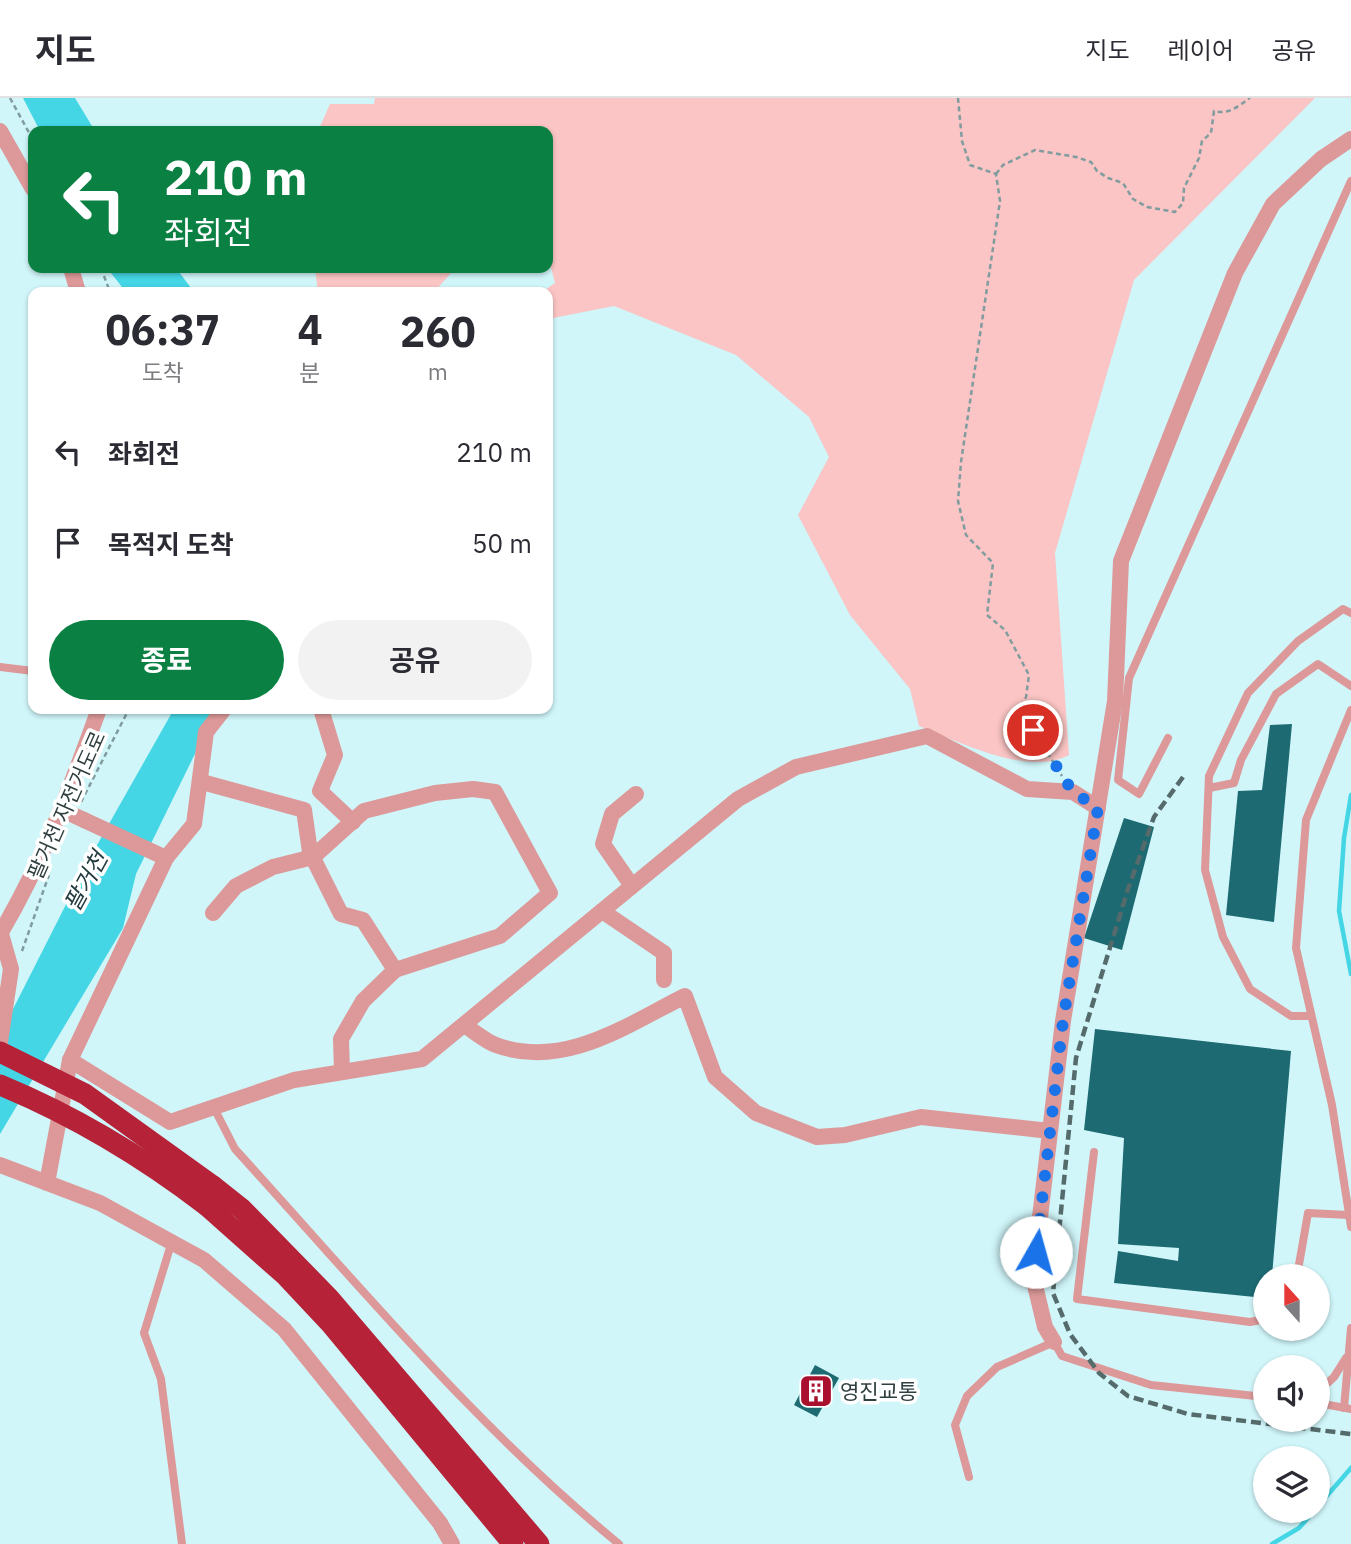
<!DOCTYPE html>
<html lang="ko">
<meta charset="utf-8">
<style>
body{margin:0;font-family:"IBM Plex Sans","Noto Sans KR",sans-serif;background:#f2f2f3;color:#2b2b33;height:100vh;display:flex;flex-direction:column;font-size:26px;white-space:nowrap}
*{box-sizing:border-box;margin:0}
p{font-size:23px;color:#7c7c81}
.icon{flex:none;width:38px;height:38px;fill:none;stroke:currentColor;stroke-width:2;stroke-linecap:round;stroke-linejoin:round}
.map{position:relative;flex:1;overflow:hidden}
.panel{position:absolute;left:28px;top:189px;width:525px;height:427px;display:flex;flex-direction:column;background:#fff;border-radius:14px;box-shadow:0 2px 5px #0004}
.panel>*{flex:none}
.top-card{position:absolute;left:28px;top:28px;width:525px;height:147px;border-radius:14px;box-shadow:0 2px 5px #0004;background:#0b8043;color:#fff;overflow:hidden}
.needle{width:46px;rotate:339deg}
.fabs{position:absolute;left:1253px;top:1166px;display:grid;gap:14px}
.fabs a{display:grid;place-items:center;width:77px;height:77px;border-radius:50%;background:#fff;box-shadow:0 2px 5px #0004;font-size:35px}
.pin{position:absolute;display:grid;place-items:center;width:60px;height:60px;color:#fff;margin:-30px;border:4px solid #fff;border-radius:50%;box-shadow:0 2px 7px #0007}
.me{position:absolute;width:77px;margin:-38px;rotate:7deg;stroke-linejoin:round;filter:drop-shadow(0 0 5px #0008)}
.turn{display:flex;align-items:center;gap:24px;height:147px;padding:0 21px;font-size:32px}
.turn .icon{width:91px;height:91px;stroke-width:2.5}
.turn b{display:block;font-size:49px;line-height:60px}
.eta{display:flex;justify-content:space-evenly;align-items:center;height:119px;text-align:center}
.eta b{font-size:42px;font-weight:700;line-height:49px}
.primary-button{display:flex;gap:14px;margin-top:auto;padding:14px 21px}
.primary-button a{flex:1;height:80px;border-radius:42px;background:#0b8043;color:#fff;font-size:28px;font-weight:700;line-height:80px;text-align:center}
.primary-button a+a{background:#f2f2f3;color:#2b2b33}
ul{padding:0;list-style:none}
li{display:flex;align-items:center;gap:21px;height:91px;padding:0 21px}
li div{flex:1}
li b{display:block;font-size:26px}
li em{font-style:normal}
header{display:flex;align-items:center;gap:42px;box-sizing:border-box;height:98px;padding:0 35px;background:#fff;border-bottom:2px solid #e1e1e2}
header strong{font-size:33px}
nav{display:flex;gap:38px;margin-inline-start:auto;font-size:24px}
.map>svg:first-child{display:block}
.green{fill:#fac5c4}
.water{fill:#44d6e5}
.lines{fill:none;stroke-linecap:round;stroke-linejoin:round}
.stream{stroke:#44d6e5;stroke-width:4.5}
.building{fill:#1d6a72}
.path{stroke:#819c9e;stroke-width:2.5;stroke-dasharray:5 3.5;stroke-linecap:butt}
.lane{stroke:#d99;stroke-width:8}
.street{stroke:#d99;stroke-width:16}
.highway{stroke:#b62238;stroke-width:21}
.rail{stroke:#556a6b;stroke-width:4.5;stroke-dasharray:10 5;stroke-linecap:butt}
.street-bridge{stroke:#d99;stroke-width:16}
.highway-bridge{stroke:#b62238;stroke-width:21}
.route{stroke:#1a73e8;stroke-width:12;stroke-dasharray:0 21.6}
.labels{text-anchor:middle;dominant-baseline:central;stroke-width:7;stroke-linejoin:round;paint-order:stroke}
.street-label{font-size:21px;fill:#303f40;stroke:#fff}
.poi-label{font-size:21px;fill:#303f40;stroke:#fff;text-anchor:start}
.water-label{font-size:23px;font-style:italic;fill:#233b3e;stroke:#fff}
</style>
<header>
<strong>지도</strong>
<nav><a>지도</a><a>레이어</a><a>공유</a></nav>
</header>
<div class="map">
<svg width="1351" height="1446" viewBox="0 0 1351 1446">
<rect width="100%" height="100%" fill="#d0f6fa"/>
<g class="green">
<path d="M 375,0 L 1315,0 L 1134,182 L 1055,455 L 1069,657 C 1027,679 960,644 919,628 L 910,591 L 850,517 L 798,417 L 829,359 L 809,319 L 736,257 L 614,208 L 548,221 L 548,194 L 542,194 L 555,185 L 548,158 L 548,33 L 318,33 L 330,6 L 374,6 Z"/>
<path d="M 315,170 L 451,170 L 452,174 L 434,194 L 318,194 Z"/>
</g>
<g class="water">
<path d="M 23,0 L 75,0 L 95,33 L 40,33 Z"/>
<path d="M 107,170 L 176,170 L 194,194 L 126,194 Z"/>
<path d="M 174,611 L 217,611 L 136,776 L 123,830 L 0,1036 L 0,948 L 8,921 L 88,763 Z"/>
</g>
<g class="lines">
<g class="stream">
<path d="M 1351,697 L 1344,740 L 1339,813 L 1351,876"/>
<path d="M 1318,1408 L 1351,1370"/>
<path d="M 1272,1446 L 1299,1430 L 1315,1412"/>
</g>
</g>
<g class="building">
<path d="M 1292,626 L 1274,824 L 1226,817 L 1238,693 L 1262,692 L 1270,627 Z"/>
<path d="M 1124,720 L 1154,729 L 1122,852 L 1084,840 Z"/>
<path d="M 1095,931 L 1291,953 L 1272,1178 L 1265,1178 L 1265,1200 L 1114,1185 L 1118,1153 L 1178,1163 L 1179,1150 L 1118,1146 L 1124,1040 L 1084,1032 Z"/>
<path d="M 815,1267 L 839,1280 L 817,1319 L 794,1307 Z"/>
</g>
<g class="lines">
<g class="path">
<path d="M 10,0 L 33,42"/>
<path d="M 958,0 L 962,43 L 970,67 L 996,76 L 1000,103 L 961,364 L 958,403 L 966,437 L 993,465 L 987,517 L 1005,532 L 1029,577 L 1026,599 L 1020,611 L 1062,678"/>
<path d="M 996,76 L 1003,67 L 1035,52 L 1076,59 L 1091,64 L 1097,73 L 1108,80 L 1123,85 L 1133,101 L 1147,109 L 1175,114 L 1183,105 L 1184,90 L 1199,60 L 1202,43 L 1211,35 L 1214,13 C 1229,17 1238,8 1250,0"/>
<path d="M 101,170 L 110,194"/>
<path d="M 81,704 L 129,611"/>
<path d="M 22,853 L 49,777"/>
</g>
<g class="lane">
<path d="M 0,569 L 33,573"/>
<path d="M 1351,612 L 1306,722 L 1296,850 L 1332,1007 L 1351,1129"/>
<path d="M 1168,640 L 1139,696 L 1118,682 L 1129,580 L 1351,83"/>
<path d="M 1209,690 L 1234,685 L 1241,662 L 1276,596 L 1318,566 L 1351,588"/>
<path d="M 1310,918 L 1291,918 L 1250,891 L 1223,839 L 1205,772 L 1209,678 L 1248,595 L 1298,543 L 1343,511 L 1351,515"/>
<path d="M 214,1010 L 235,1051 C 359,1187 476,1329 619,1446"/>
<path d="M 1094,1054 L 1077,1201 L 1250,1224 L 1265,1221"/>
<path d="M 172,1143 L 144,1235 L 161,1281 L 182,1446"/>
<path d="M 1297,1178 L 1308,1115 L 1349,1117"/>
<path d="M 1318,1294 L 1334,1279 L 1346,1260"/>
<path d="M 1318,1305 L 1351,1311"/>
<path d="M 1344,1310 L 1351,1230"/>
<path d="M 969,1379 L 955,1327 L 967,1298 L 997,1269 L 1054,1244 L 1062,1258 L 1151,1287 L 1265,1299"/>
</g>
<g class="street">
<path d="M 0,33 L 33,91"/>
<path d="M 71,170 L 78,194"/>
<path d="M 321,611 L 335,657 L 320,693 L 353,724"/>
<path d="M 202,684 L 304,712 L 310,754 L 341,816 L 363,822 L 395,872 L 363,903 L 341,941 L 342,974"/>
<path d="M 166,760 L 194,726 L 206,634 L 224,611"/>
<path d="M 632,788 L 603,746 L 612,716 L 636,696"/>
<path d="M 602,813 L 664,855 L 664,882"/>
<path d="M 213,815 L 236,788 L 273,769 L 313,759 L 364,713 L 435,695 L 473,691 L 495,694 L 550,795 L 500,838 L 395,872"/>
<path d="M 0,836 C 42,765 71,689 99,611"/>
<path d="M 464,927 C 474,933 485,943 496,947 C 564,972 627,927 685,898 L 715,979 L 756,1015 L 817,1039 L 845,1037 L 921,1019 L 1050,1033"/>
<path d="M 0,944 L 11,871 L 1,836"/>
<path d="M 70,962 L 170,1024 L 294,982 L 422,961 L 738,701 L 796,669 L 927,638 L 1027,691 L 1073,694 L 1098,710"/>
<path d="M 0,1067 L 100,1105 L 204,1162 L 284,1231 L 440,1425 L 452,1446"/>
<path d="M 47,1085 L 70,962 L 166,760 L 84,722"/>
<path d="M 1054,1244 L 1045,1229 L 1033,1179 L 1063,923 L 1115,603 L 1121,463 L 1235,175 L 1273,106 L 1321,61 L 1351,41"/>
</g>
<g class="highway">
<path d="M 213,1088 L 242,1111 L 329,1200 L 539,1446"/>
<path d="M 207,1108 L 286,1178 L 331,1226 L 513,1446"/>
</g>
<path class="rail" d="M 1183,679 L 1154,719 L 1128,791 L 1076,960 L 1053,1195 L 1070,1236 L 1099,1275 L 1128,1298 L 1188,1316 L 1351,1336"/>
<path class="street-bridge" d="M 71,716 L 84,722"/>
<g class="highway-bridge">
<path d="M 0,954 L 85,996 L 213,1088"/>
<path d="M 0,987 C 75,1018 143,1059 207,1108"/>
</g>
</g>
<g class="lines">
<path class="route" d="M 1033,632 L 1073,694 L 1098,710 L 1063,923 L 1036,1154"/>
</g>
<defs>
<g id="building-square" transform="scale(1.75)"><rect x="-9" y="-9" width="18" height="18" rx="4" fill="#a8102e" stroke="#fff"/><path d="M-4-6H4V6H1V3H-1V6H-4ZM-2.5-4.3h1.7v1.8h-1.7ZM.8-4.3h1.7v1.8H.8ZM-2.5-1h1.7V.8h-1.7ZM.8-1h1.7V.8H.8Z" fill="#fff"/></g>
</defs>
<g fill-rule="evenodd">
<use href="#building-square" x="816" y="1293"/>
</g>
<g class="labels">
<g class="street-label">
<text transform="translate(66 707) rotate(-66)">팔거천 자전거도로</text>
</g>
<g class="poi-label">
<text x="840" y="1293">영진교통</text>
</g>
<g class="water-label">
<text transform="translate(85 783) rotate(-61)">팔거천</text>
</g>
</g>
</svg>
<div class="fabs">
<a><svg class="needle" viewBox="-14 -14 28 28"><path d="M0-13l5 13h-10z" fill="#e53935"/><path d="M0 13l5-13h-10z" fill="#7c7c81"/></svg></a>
<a><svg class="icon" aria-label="sound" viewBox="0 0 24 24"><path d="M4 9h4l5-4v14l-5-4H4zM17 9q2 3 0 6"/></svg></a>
<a><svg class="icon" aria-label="layers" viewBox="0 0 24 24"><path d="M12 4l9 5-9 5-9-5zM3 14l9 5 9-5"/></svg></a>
</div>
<div class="pin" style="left:1033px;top:632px;background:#d93025"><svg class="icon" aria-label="arrive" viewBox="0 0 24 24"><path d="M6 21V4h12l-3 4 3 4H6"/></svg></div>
<svg class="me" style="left:1036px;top:1154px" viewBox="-20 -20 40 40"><circle r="19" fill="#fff"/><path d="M0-13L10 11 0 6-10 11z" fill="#1a73e8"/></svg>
<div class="top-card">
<div class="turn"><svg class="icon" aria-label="left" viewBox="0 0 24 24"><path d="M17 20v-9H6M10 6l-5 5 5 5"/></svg><div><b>210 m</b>좌회전</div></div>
</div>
<section class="panel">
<div class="eta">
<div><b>06:37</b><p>도착</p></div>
<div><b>4</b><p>분</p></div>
<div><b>260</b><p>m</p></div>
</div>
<ul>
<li><svg class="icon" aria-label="left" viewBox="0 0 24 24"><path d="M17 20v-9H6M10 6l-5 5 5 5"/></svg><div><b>좌회전</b></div><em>210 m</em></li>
<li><svg class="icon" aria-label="arrive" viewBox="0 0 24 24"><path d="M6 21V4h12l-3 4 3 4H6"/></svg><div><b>목적지 도착</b></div><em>50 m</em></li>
</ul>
<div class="primary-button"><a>종료</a><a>공유</a></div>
</section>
</div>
